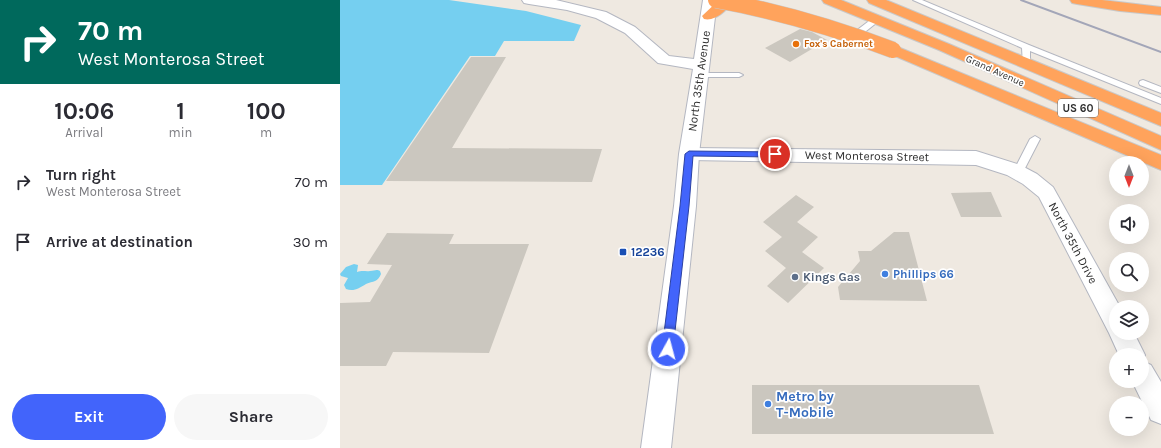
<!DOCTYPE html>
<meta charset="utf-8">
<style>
body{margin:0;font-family:Karla,sans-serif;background:#f7f7f7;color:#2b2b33;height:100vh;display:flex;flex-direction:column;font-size:15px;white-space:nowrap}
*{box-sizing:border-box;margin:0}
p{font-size:13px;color:#7c7c81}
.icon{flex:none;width:22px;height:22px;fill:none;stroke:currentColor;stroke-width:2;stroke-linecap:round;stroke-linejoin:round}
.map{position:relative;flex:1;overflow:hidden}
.panel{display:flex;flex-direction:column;background:#fff;width:340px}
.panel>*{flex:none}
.hud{background:#00695c;color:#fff;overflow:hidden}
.needle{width:26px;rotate:180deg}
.controls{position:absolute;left:769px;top:156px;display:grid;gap:8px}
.controls a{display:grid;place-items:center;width:40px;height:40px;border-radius:50%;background:#fff;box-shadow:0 4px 16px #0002;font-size:20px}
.pin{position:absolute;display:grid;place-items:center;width:34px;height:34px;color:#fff;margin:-17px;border:2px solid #fff;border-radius:50%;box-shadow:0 1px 4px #0007}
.me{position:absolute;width:44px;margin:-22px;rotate:7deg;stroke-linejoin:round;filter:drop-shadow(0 0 3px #0008)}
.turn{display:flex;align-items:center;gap:14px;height:84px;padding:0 12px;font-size:18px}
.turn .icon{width:52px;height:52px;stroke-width:2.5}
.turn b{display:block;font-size:28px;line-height:34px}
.eta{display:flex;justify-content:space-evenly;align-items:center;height:68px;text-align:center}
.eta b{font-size:24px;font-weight:700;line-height:28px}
.cta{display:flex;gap:8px;margin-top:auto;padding:8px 12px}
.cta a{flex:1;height:46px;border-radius:24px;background:#4264fb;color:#fff;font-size:16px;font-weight:700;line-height:46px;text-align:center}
.cta a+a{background:#f7f7f7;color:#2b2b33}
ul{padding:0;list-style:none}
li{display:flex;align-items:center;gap:12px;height:60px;padding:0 12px}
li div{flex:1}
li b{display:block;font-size:15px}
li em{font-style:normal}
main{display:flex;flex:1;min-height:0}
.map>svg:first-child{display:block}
.water{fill:#75cff0}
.building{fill:#cbc7bf}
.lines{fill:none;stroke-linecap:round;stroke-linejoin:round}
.lane-casing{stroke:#b4b7c1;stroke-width:2}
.street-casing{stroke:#b4b7c1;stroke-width:2}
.secondary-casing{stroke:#b4b7c1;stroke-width:2}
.highway-casing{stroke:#c9c9c9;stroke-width:2}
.lane{fill:#fff;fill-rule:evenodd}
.street{fill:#fff;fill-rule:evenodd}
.secondary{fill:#fff;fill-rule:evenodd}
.highway{fill:#ffa35c;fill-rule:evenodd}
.rail{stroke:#a3a6b8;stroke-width:2}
.highway-bridge-casing{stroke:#c9c9c9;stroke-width:17;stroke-linecap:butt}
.highway-bridge{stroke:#ffa35c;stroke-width:16}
.route{fill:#4264fb;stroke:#2b41a3}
.food-dot{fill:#e8710a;stroke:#fff;stroke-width:1.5}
.transit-dot{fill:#1a4fb4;stroke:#fff;stroke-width:1.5}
.shop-dot{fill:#3f7fe0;stroke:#fff;stroke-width:1.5}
.service-dot{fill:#5c6f8a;stroke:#fff;stroke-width:1.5}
.labels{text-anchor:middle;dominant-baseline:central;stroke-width:3.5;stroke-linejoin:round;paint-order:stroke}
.far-food-label{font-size:10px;font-weight:bold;fill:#c56008;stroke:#fff;text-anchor:start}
.far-street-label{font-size:10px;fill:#2e2e2e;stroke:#fff}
.shield{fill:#fff;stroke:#6d6d6d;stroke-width:1}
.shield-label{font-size:11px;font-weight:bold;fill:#2e2e2e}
.street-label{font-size:12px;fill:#2e2e2e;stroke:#fff}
.transit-label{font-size:12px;font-weight:bold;fill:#164399;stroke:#fff;text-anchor:start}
.shop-label{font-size:12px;font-weight:bold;fill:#366cbe;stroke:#fff;text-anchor:start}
.service-label{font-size:12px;font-weight:bold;fill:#4e5e75;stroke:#fff;text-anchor:start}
.near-shop-label{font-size:14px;font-weight:bold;fill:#366cbe;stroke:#fff;text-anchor:start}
</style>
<main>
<section class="panel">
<div class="hud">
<div class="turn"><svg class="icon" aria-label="right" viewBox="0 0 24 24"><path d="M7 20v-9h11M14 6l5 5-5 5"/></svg><div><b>70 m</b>West Monterosa Street</div></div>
</div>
<div class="eta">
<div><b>10:06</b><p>Arrival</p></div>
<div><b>1</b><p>min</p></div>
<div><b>100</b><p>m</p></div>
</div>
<ul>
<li><svg class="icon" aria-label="right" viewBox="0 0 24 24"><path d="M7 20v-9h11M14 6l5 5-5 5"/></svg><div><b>Turn right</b><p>West Monterosa Street</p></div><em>70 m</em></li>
<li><svg class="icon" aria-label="arrive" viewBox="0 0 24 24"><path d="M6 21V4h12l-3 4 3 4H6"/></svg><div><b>Arrive at destination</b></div><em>30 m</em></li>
</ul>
<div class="cta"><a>Exit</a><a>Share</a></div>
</section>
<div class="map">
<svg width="821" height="448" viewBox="0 0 821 448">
<rect width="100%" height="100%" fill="#efe9e1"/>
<g class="water">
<path d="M 0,0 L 109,0 L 186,11 L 241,25 L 234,41 L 164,41 L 155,56 L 130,56 L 42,185 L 0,185 Z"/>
<path d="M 14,264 L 18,265 L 17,272 C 23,270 26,272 30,271 C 35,271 36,269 40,271 L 41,274 C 38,282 33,281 26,284 C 19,288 14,292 6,289 L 4,285 L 8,278 L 1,276 L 0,274 L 6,267 Z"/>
</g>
<g class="building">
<path d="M 460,29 L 472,32 L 487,40 L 450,62 L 425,48 Z"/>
<path d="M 131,57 L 166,57 L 112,148 L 262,149 L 252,182 L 46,181 Z"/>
<path d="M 651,192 L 662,217 L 621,217 L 611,193 Z"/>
<path d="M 456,195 L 474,207 L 457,222 L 478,237 L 462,252 L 484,268 L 448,303 L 427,286 L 446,268 L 425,251 L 442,237 L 423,222 Z"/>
<path d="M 554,232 L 569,232 L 587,301 L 500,300 L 498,287 L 520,261 L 518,251 L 531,251 Z"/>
<path d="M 47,233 L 114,234 L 109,244 L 189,244 L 149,353 L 53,352 L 46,366 L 0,366 L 0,303 L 30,302 L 52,265 L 27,264 Z"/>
<path d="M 412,385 L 639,385 L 654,434 L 412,434 Z"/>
</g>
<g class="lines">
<g class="lane-casing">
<g id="lane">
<path d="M 573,0 L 582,0 L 689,45 L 821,98 L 821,104 L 690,51 L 690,63 L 686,65 L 683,65 L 682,48 Z"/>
<path d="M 533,18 L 539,18 L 540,20 L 506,47 L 500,47 L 500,43 Z"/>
<path d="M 356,73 L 399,73 L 403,75 L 399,77 L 359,77 L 355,75 Z"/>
<path d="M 803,80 L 821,87 L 821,93 L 800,85 L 799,83 L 800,81 Z"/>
<path d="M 695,136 L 700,139 L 683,172 L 682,175 L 674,175 L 673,172 L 690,139 Z"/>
</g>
</g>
<g class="street-casing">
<path id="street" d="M 349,148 L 636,151 L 680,165 L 697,174 L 713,187 L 780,307 L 776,307 L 776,333 L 794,333 L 805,355 L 802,361 L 811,365 L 821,382 L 821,424 L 811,420 L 792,381 L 802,381 L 802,355 L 779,355 L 769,333 L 699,197 L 683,184 L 667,175 L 636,165 L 349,160 L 342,159 L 340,154 L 342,149 Z"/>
</g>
<g class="secondary-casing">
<path id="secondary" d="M 182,0 L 216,0 L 266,12 L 295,27 L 329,56 L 354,59 L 363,0 L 377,0 L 359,154 L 356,206 L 331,448 L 301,448 L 334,206 L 339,154 L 353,69 L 318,63 L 285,33 L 256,18 L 227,10 L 189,4 L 184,3 Z"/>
</g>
<g class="highway-casing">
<g id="highway">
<path d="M 379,0 L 394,0 C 388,9 375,22 364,19 L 362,16 Z"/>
<path d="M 482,0 L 501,0 L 609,44 L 821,136 L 821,150 L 599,50 L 484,3 Z"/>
<path d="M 527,0 L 546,0 L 821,113 L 821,126 L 529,3 Z"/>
<path d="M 730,0 L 762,0 L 821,7 L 821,15 L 780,11 L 737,4 L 732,3 Z"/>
<path d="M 553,45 L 821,155 L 821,170 L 548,53 L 545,50 L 548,47 Z"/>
</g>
</g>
<use href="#lane" class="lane"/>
<use href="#street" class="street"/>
<use href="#secondary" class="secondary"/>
<use href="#highway" class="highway"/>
<path class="rail" d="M 681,0 L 821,52"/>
<g class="highway-bridge-casing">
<path id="highway-bridge" d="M 376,0 C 437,11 495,28 553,50"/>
</g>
<use href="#highway-bridge" class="highway-bridge"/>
</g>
<path class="route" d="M 349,151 L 435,152 L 439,154 L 435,157 L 353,156 L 349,206 L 333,349 L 331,352 L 328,354 L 324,352 L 322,349 L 340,206 L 345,154 Z"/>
<circle class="food-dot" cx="456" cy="44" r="4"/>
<rect class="transit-dot" x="279" y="248" width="8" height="8" rx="2"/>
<g class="shop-dot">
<circle cx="545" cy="274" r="4"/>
<circle cx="428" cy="404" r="4"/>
</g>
<circle class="service-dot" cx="455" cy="277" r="4"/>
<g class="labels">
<g class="far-food-label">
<text x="464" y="44">Fox's Cabernet</text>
</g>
<g class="far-street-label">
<text transform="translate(655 71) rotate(24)">Grand Avenue</text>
</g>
<rect class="shield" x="718" y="99" width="40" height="18" rx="3"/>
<g class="shield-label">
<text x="738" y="108">US 60</text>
</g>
<g class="street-label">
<text transform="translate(359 81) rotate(-82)">North 35th Avenue</text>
<text transform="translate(527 156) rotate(1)">West Monterosa Street</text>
<text transform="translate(733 243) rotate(62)">North 35th Drive</text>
</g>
<g class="transit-label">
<text x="291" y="252">12236</text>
</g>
<g class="shop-label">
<text x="553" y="274">Phillips 66</text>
</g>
<g class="service-label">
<text x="463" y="277">Kings Gas</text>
</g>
<g class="near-shop-label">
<text x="436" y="396">Metro by<tspan x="436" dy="16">T-Mobile</tspan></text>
</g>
</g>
</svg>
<div class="controls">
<a><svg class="needle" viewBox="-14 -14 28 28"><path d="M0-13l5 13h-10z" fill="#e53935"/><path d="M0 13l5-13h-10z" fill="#7c7c81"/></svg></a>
<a><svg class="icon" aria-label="sound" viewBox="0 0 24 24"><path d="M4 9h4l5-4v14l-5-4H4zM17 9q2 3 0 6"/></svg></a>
<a><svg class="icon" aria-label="search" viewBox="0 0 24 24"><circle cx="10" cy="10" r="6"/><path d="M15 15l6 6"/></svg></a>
<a><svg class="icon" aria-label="layers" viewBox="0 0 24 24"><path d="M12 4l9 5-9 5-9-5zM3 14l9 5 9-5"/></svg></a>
<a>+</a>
<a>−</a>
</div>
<div class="pin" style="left:435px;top:154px;background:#d93025"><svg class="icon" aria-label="arrive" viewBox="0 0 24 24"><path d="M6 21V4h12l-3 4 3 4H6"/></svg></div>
<svg class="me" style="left:328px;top:349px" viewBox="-20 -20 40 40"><circle r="17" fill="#4264fb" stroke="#fff" stroke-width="3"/><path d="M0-11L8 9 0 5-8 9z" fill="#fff"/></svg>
</div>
</main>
